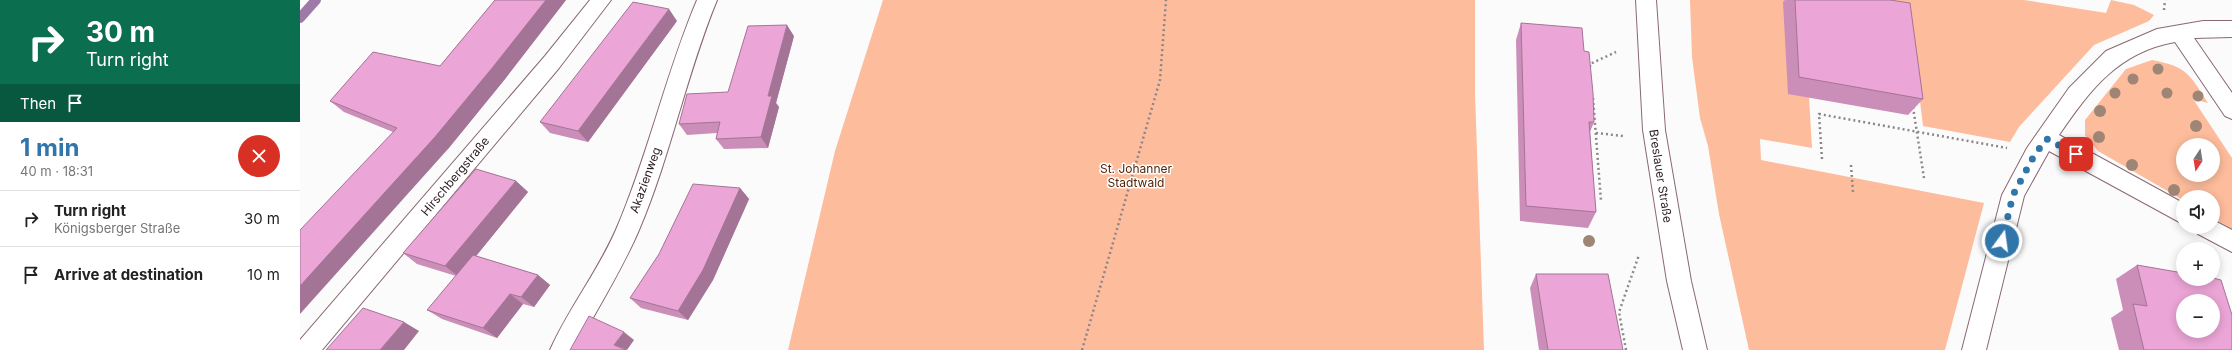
<!DOCTYPE html>
<meta charset="utf-8">
<style>
body{margin:0;font-family:Inter,sans-serif;background:#f2f2f2;color:#222;height:100vh;display:flex;flex-direction:column;font-size:15px;white-space:nowrap}
*{box-sizing:border-box;margin:0}
p{font-size:13px;color:#767676}
.icon{flex:none;width:22px;height:22px;fill:none;stroke:currentColor;stroke-width:2;stroke-linecap:round;stroke-linejoin:round}
.map{position:relative;flex:1;overflow:hidden}
.drawer{display:flex;flex-direction:column;background:#fff;width:300px}
.drawer>*{flex:none}
.guide{background:#0b6e4f;color:#fff;overflow:hidden}
.needle{width:26px;rotate:192deg}
.tools{position:absolute;left:1876px;top:138px;display:grid;gap:8px}
.tools a{display:grid;place-items:center;width:44px;height:44px;border-radius:50%;background:#fff;box-shadow:0 2px 10px #0003;font-size:20px}
.pin{position:absolute;display:grid;place-items:center;width:34px;height:34px;color:#fff;margin:-17px;border-radius:8px;box-shadow:0 2px 6px #0006}
.me{position:absolute;width:44px;margin:-22px;rotate:14deg;stroke-linejoin:round;filter:drop-shadow(0 0 3px #0008)}
.turn{display:flex;align-items:center;gap:14px;height:84px;padding:0 20px;font-size:18px}
.turn .icon{width:52px;height:52px;stroke-width:2.5}
.turn b{display:block;font-size:28px;line-height:34px}
.then{display:flex;align-items:center;height:38px;padding:0 20px;background:#0003;gap:8px;font-size:15px}
.round{display:grid;place-items:center;flex:none;width:42px;height:42px;border-radius:21px;background:#f2f2f2}
.headline{display:flex;align-items:center;justify-content:space-between;height:68px;padding:0 20px}
h1{font-size:24px;font-weight:700;line-height:30px;color:#3176ab}
ul{padding:0;list-style:none}
li{display:flex;align-items:center;gap:12px;height:56px;padding:0 20px;border-top:1px solid #e0e0e0}
li div{flex:1}
li b{display:block;font-size:15px}
li em{font-style:normal}
main{display:flex;flex:1;min-height:0}
.map>svg:first-child{display:block}
.green{fill:#fdbc9c;fill-rule:evenodd}
.lines{fill:none;stroke-linecap:round;stroke-linejoin:round}
.stream{stroke:#9e7aa9;stroke-width:10}
.minor-casing{stroke:#8a6871;stroke-width:2}
.path{stroke:#8d8688;stroke-width:2.5;stroke-dasharray:2 3;stroke-linecap:butt}
.minor{fill:#fff;fill-rule:evenodd}
.tree{fill:#9f8575}
.wall{fill:#ca8eb8}
.shaded-wall{fill:#a47496}
.building{fill:#eba5d6;stroke:#a47496;fill-rule:evenodd}
.route{stroke:#3176ab;stroke-width:7;stroke-dasharray:0 12.6}
.labels{text-anchor:middle;dominant-baseline:central;stroke-width:3;stroke-linejoin:round;paint-order:stroke}
.park-label{font-size:12px;fill:#542508;stroke:#fff}
.street-label{font-size:12px;fill:#2b1d21;stroke:#fff}
</style>
<main>
<section class="drawer">
<div class="guide">
<div class="turn"><svg class="icon" aria-label="right" viewBox="0 0 24 24"><path d="M7 20v-9h11M14 6l5 5-5 5"/></svg><div><b>30 m</b>Turn right</div></div>
<div class="then">Then<svg class="icon" aria-label="arrive" viewBox="0 0 24 24"><path d="M6 21V4h12l-3 4 3 4H6"/></svg></div>
</div>
<div class="headline"><div><h1>1 min</h1><p>40 m · 18:31</p></div><a class="round" style="background:#d93025;color:#fff"><svg class="icon" aria-label="close" viewBox="0 0 24 24"><path d="M6 6l12 12M18 6L6 18"/></svg></a></div>
<ul>
<li><svg class="icon" aria-label="right" viewBox="0 0 24 24"><path d="M7 20v-9h11M14 6l5 5-5 5"/></svg><div><b>Turn right</b><p>Königsberger Straße</p></div><em>30 m</em></li>
<li><svg class="icon" aria-label="arrive" viewBox="0 0 24 24"><path d="M6 21V4h12l-3 4 3 4H6"/></svg><div><b>Arrive at destination</b></div><em>10 m</em></li>
</ul>
</section>
<div class="map">
<svg width="1932" height="350" viewBox="0 0 1932 350">
<rect width="100%" height="100%" fill="#fbfbfb"/>
<g class="green">
<path d="M 583,0 L 1175,0 L 1175,94 L 1184,350 L 488,350 L 535,151 Z"/>
<path d="M 1390,0 L 1724,0 L 1806,13 L 1811,0 L 1834,5 L 1854,15 L 1849,21 L 1794,45 L 1719,127 L 1710,142 L 1623,126 L 1615,60 L 1488,93 L 1509,97 L 1512,148 L 1460,139 L 1461,160 L 1684,203 L 1645,350 L 1449,350 L 1419,214 L 1408,146 L 1400,118 L 1392,57 Z"/>
<path d="M 1852,60 C 1888,67 1889,74 1908,103 L 1893,99 L 1932,158 L 1932,229 L 1913,218 L 1913,197 L 1883,197 L 1883,200 L 1798,151 L 1785,135 L 1785,120 L 1826,69 ZM 1883,145 L 1913,145 L 1913,175 L 1883,175 Z"/>
</g>
<g class="lines">
<path class="stream" d="M 0,18 L 16,0"/>
<g class="minor-casing">
<g id="minor">
<path d="M 290,0 L 311,0 L 259,68 L 22,350 L 0,350 L 0,340 L 245,56 Z"/>
<path d="M 397,0 L 417,0 C 386,75 371,155 339,230 C 322,270 296,311 275,350 L 250,350 C 269,307 300,269 318,225 C 349,152 366,73 397,0 Z"/>
<path d="M 1336,0 L 1356,0 L 1365,130 L 1391,281 L 1407,350 L 1383,350 L 1367,281 L 1343,130 Z"/>
<path d="M 1903,21 L 1932,21 L 1932,37 L 1894,38 L 1932,93 L 1932,119 L 1925,116 L 1875,42 C 1818,52 1790,90 1759,135 L 1883,203 L 1883,224 L 1749,151 L 1724,196 L 1686,350 L 1662,350 L 1702,195 L 1727,148 L 1769,88 L 1806,51 L 1857,29 Z"/>
<path d="M 1913,220 L 1932,230 L 1932,252 L 1898,234 L 1895,227 L 1913,227 Z"/>
</g>
</g>
<g class="path">
<path d="M 1864,10 L 1865,0"/>
<path d="M 1290,67 L 1290,64 L 1316,52"/>
<path d="M 1293,98 L 1301,201"/>
<path d="M 1613,107 L 1624,178"/>
<path d="M 1296,133 L 1323,136"/>
<path d="M 1522,159 L 1519,114 L 1707,148"/>
<path d="M 1551,165 L 1553,192"/>
<path d="M 782,350 L 860,80 L 866,0"/>
<path d="M 1326,350 L 1319,312 L 1339,255"/>
</g>
<use href="#minor" class="minor"/>
</g>
<g class="tree">
<circle cx="1858" cy="69" r="5.5"/>
<circle cx="1833" cy="79" r="5.5"/>
<circle cx="1815" cy="93" r="5.5"/>
<circle cx="1867" cy="93" r="5.5"/>
<circle cx="1898" cy="96" r="5.5"/>
<circle cx="1800" cy="111" r="6"/>
<circle cx="1896" cy="126" r="6"/>
<circle cx="1799" cy="137" r="6"/>
<circle cx="1832" cy="165" r="6"/>
<circle cx="1874" cy="190" r="6"/>
<circle cx="1289" cy="241" r="6"/>
</g>
<g class="wall">
<path d="M 195,0 L 266,0 L 205,79 L 148,149 L 93,132 L 44,112 L 30,101 L 140,66 Z"/>
<path d="M 1485,0 L 1590,0 L 1623,99 L 1608,115 L 1488,94 L 1483,2 Z"/>
<path d="M 377,21 L 288,142 L 250,133 L 240,122 Z"/>
<path d="M 1221,23 L 1284,51 L 1294,122 L 1290,132 L 1296,212 L 1288,228 L 1220,221 L 1216,40 Z"/>
<path d="M 494,36 L 476,103 L 479,107 L 468,148 L 424,149 L 416,139 L 417,133 L 387,135 L 379,124 L 428,92 Z"/>
<path d="M 216,181 L 228,192 L 176,256 L 238,275 L 250,285 L 234,307 L 223,304 L 197,338 L 142,319 L 127,310 L 156,276 L 117,264 L 103,253 Z"/>
<path d="M 440,188 L 449,199 L 413,280 L 388,320 L 341,308 L 330,298 Z"/>
<path d="M 1837,265 L 1932,350 L 1819,350 L 1811,318 L 1823,310 L 1816,279 Z"/>
<path d="M 1236,274 L 1323,350 L 1239,350 L 1230,288 Z"/>
</g>
<g class="shaded-wall">
<path d="M 246,0 L 266,0 L 205,79 L 148,149 L 0,314 L 0,286 Z"/>
<path d="M 369,9 L 377,21 L 288,142 L 278,131 Z"/>
<path d="M 487,25 L 494,36 L 476,103 L 479,107 L 468,148 L 461,137 L 468,96 Z"/>
<path d="M 216,181 L 228,192 L 159,277 L 145,266 Z"/>
<path d="M 440,188 L 449,199 L 413,280 L 388,320 L 378,311 Z"/>
<path d="M 238,275 L 250,285 L 234,307 L 221,297 Z"/>
<path d="M 210,294 L 223,304 L 197,338 L 183,328 Z"/>
<path d="M 104,322 L 119,331 L 104,350 L 80,350 Z"/>
<path d="M 324,332 L 334,340 L 327,350 L 314,345 Z"/>
</g>
<g class="building">
<path d="M 195,0 L 246,0 L 193,67 L 135,137 L 0,286 L 0,230 L 97,128 L 30,101 L 73,52 L 140,66 Z"/>
<path d="M 1495,0 L 1590,0 L 1610,3 L 1623,99 L 1499,77 Z"/>
<path d="M 333,2 L 369,9 L 278,131 L 240,122 Z"/>
<path d="M 1221,23 L 1282,28 L 1284,51 L 1289,52 L 1293,93 L 1294,122 L 1289,122 L 1296,212 L 1226,206 Z"/>
<path d="M 487,25 L 468,96 L 472,96 L 461,137 L 416,139 L 420,122 L 379,124 L 387,94 L 428,92 L 448,26 Z"/>
<path d="M 176,169 L 216,181 L 145,266 L 103,253 Z"/>
<path d="M 393,184 L 440,188 L 403,270 L 378,311 L 330,298 L 359,254 Z"/>
<path d="M 173,255 L 238,275 L 221,297 L 210,294 L 183,328 L 127,310 Z"/>
<path d="M 1837,265 L 1883,273 L 1883,279 L 1913,279 L 1913,278 L 1921,280 L 1932,315 L 1932,350 L 1844,350 L 1833,304 L 1847,306 ZM 1883,301 L 1913,301 L 1913,331 L 1883,331 Z"/>
<path d="M 1236,274 L 1308,274 L 1323,350 L 1248,350 Z"/>
<path d="M 63,308 L 104,322 L 80,350 L 26,350 Z"/>
<path d="M 289,316 L 324,332 L 314,345 L 326,350 L 270,350 Z"/>
</g>
<g class="lines">
<path class="route" d="M 1702,241 L 1713,195 L 1735,154 L 1747,139 L 1776,154"/>
</g>
<g class="labels">
<g class="park-label">
<text x="836" y="168">St. Johanner<tspan x="836" dy="14">Stadtwald</tspan></text>
</g>
<g class="street-label">
<text transform="translate(155 176) rotate(-50)">Hirschbergstraße</text>
<text transform="translate(1361 176) rotate(81)">Breslauer Straße</text>
<text transform="translate(345 180) rotate(-70)">Akazienweg</text>
</g>
</g>
</svg>
<div class="tools">
<a><svg class="needle" viewBox="-14 -14 28 28"><path d="M0-13l5 13h-10z" fill="#e53935"/><path d="M0 13l5-13h-10z" fill="#767676"/></svg></a>
<a><svg class="icon" aria-label="sound" viewBox="0 0 24 24"><path d="M4 9h4l5-4v14l-5-4H4zM17 9q2 3 0 6"/></svg></a>
<a>+</a>
<a>−</a>
</div>
<div class="pin" style="left:1776px;top:154px;background:#d93025"><svg class="icon" aria-label="arrive" viewBox="0 0 24 24"><path d="M6 21V4h12l-3 4 3 4H6"/></svg></div>
<svg class="me" style="left:1702px;top:241px" viewBox="-20 -20 40 40"><circle r="17" fill="#3176ab" stroke="#fff" stroke-width="3"/><path d="M0-11L8 9 0 5-8 9z" fill="#fff"/></svg>
</div>
</main>
